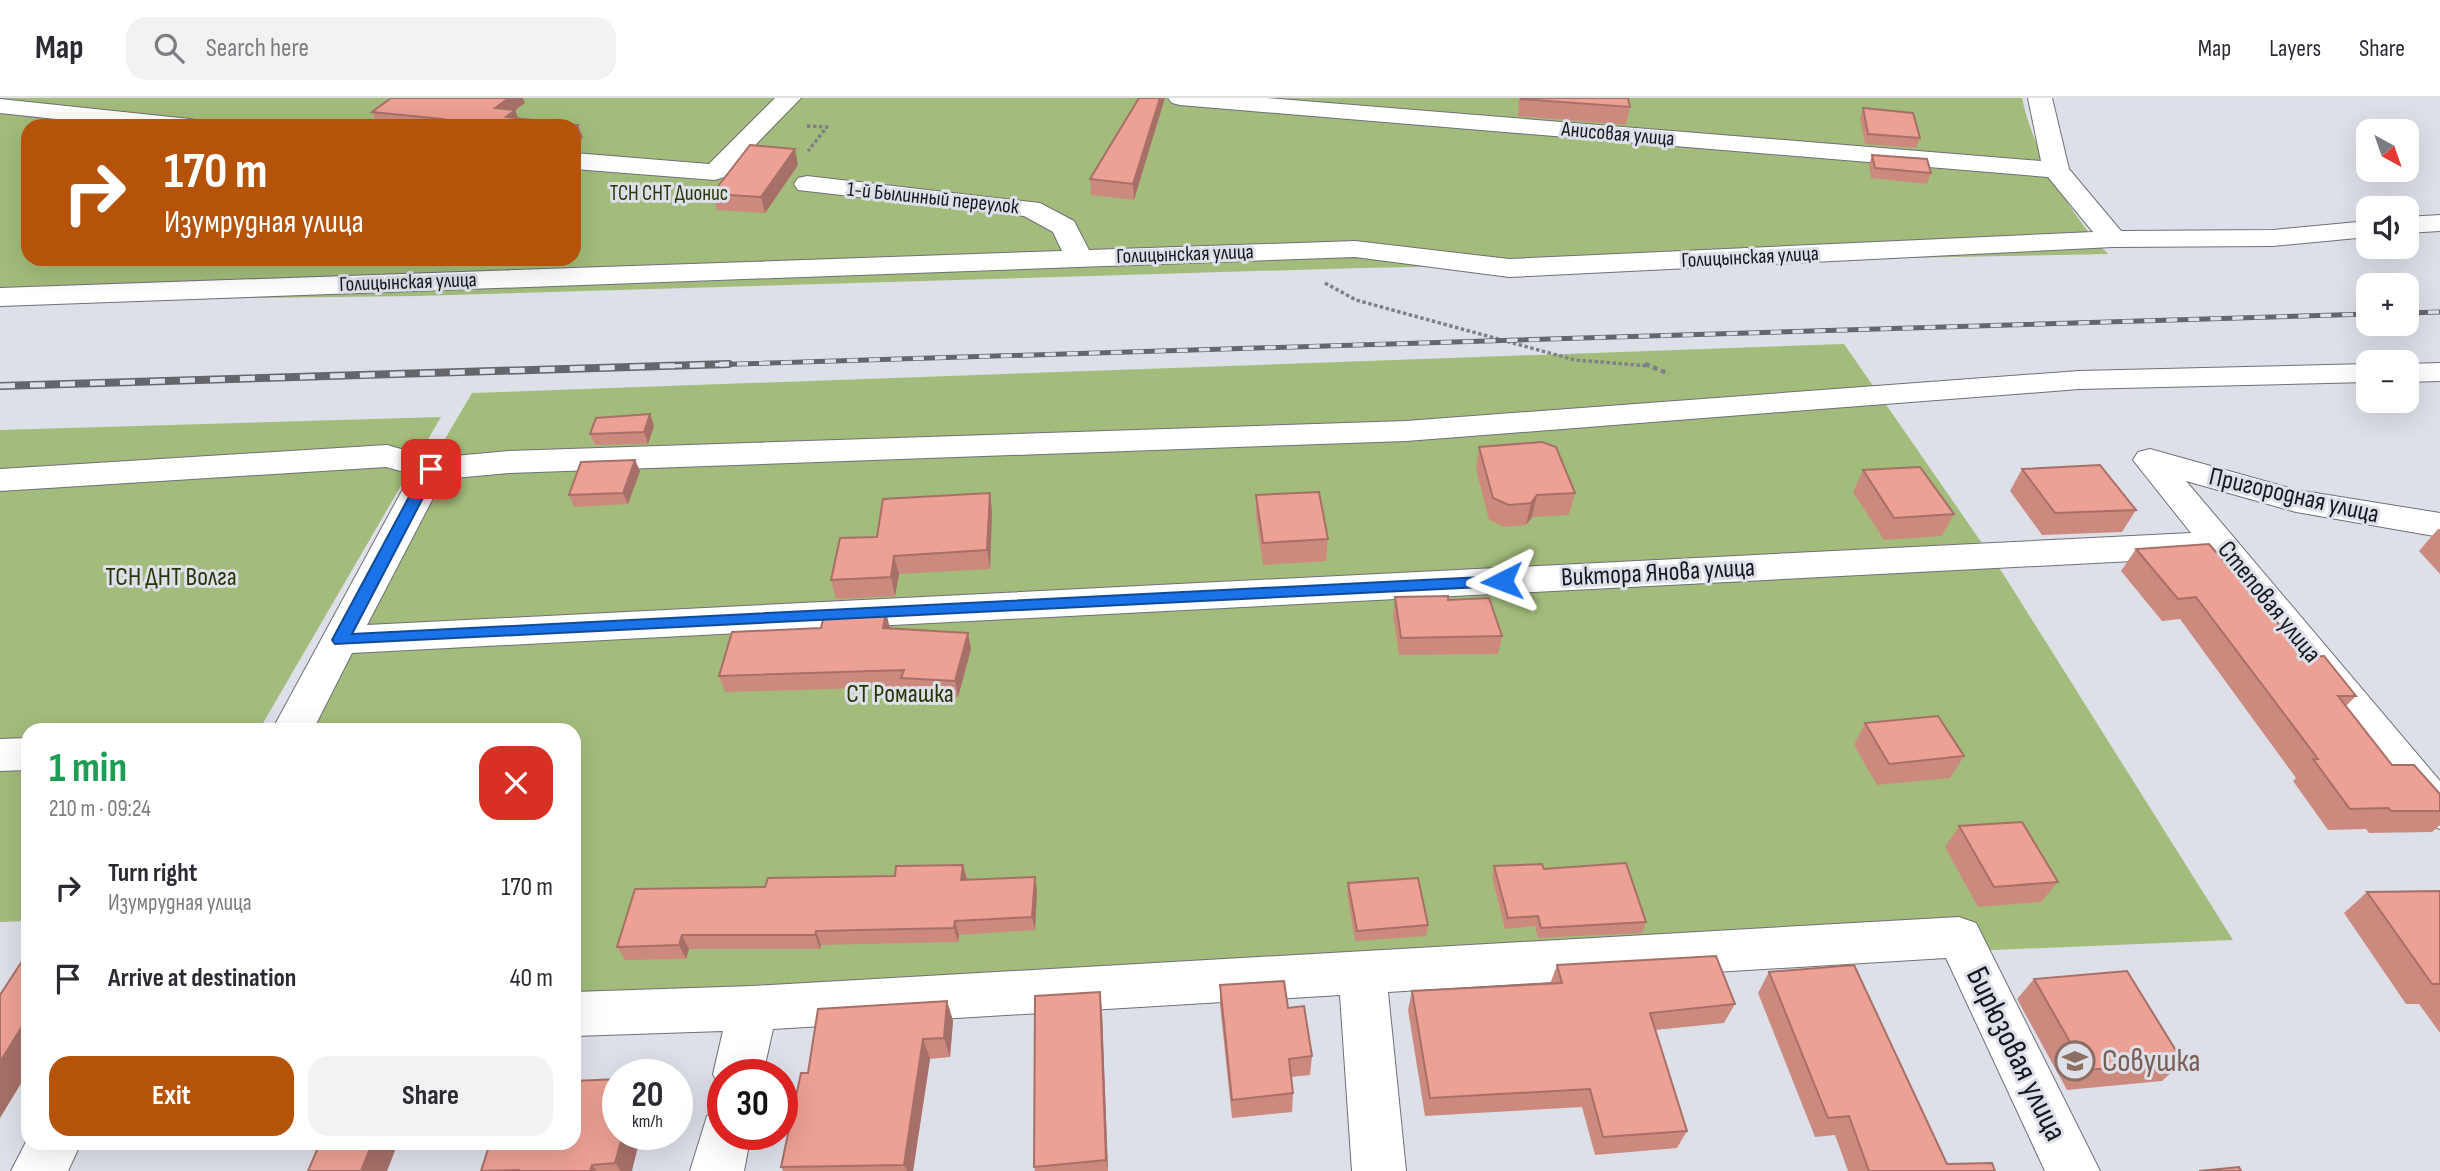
<!DOCTYPE html>
<meta charset="utf-8">
<style>
body{margin:0;font-family:"Sofia Sans Condensed",sans-serif;background:#f2f2f3;color:#2b2b33;height:100vh;display:flex;flex-direction:column;font-size:26px;white-space:nowrap}
*{box-sizing:border-box;margin:0}
p{font-size:23px;color:#7c7c81}
.icon{flex:none;width:38px;height:38px;fill:none;stroke:currentColor;stroke-width:2;stroke-linecap:round;stroke-linejoin:round}
.map{position:relative;flex:1;overflow:hidden}
.panel{position:absolute;left:21px;top:625px;width:560px;height:427px;display:flex;flex-direction:column;background:#fff;border-radius:21px;box-shadow:0 7px 28px #0002}
.panel>*{flex:none}
.hud{position:absolute;left:21px;top:21px;width:560px;height:147px;border-radius:21px;box-shadow:0 7px 28px #0002;background:#b45309;color:#fff;overflow:hidden}
.needle{width:46px;rotate:140deg}
.tools{position:absolute;left:2356px;top:21px;display:grid;gap:14px}
.tools a{display:grid;place-items:center;width:63px;height:63px;border-radius:14px;background:#fff;box-shadow:0 7px 28px #0002;font-size:35px}
.speed{position:absolute;left:602px;top:961px;display:flex;gap:14px;font-size:35px;font-weight:700;text-align:center}
.speed>*{display:grid;place-content:center;width:91px;height:91px;border-radius:50%;background:#fff;box-shadow:0 7px 28px #0002;line-height:1}
.speed small{font-size:18px;font-weight:400}
.speed .limit{border:10px solid #d22;background:#fff;color:#111}
.pin{position:absolute;display:grid;place-items:center;width:60px;height:60px;color:#fff;margin:-30px;border-radius:14px;box-shadow:0 4px 10px #0006}
.me{position:absolute;width:77px;margin:-38px;rotate:267deg;stroke-linejoin:round;filter:drop-shadow(0 0 5px #0008)}
.turn{display:flex;align-items:center;gap:24px;height:147px;padding:0 28px;font-size:32px}
.turn .icon{width:91px;height:91px;stroke-width:2.5}
.turn b{display:block;font-size:49px;line-height:60px}
.round{display:grid;place-items:center;flex:none;width:74px;height:74px;border-radius:21px;background:#f2f2f3}
.summary{display:flex;align-items:center;justify-content:space-between;height:119px;padding:0 28px}
h1{font-size:42px;font-weight:700;line-height:52px;color:#1e9e55}
.cta{display:flex;gap:14px;margin-top:auto;padding:14px 28px}
.cta a{flex:1;height:80px;border-radius:21px;background:#b45309;color:#fff;font-size:28px;font-weight:700;line-height:80px;text-align:center}
.cta a+a{background:#f2f2f3;color:#2b2b33}
ul{padding:0;list-style:none}
li{display:flex;align-items:center;gap:21px;height:91px;padding:0 28px}
li div{flex:1}
li b{display:block;font-size:26px}
li em{font-style:normal}
header{display:flex;align-items:center;gap:42px;box-sizing:border-box;height:98px;padding:0 35px;background:#fff;border-bottom:2px solid #e1e1e2}
header strong{font-size:33px}
nav{display:flex;gap:38px;margin-inline-start:auto;font-size:24px}
.search{width:490px;height:63px;background:#f2f2f3;display:flex;align-items:center;gap:18px;box-sizing:border-box;padding:0 24px;border-radius:21px;color:#7c7c81;font-size:26px}
.map>svg:first-child{display:block}
.green{fill:#a3bc7b;fill-rule:evenodd}
.lines{fill:none;stroke-linecap:round;stroke-linejoin:round}
.minor-casing{stroke:#6e7078;stroke-width:2}
.path-far1{stroke:#7e8086;stroke-width:3.5;stroke-dasharray:3.5 2.5;stroke-linecap:butt}
.path{stroke:#7e8086;stroke-width:4.5;stroke-dasharray:5 3.5;stroke-linecap:butt}
.minor{fill:#fff;fill-rule:evenodd}
.rail-far1-casing{stroke:#64666b;stroke-width:5}
.rail-casing{stroke:#64666b;stroke-width:8}
.rail-far1{stroke:#dde0e9;stroke-width:3.5;stroke-dasharray:11;stroke-linecap:butt}
.rail{stroke:#dde0e9;stroke-width:5;stroke-dasharray:15;stroke-linecap:butt}
.wall{fill:#cc8a7f}
.shaded-wall{fill:#a67068}
.building{fill:#eda094;stroke:#a67068;stroke-width:2}
.route{fill:#1a73e8;stroke:#114b97;stroke-width:2}
.labels{text-anchor:middle;dominant-baseline:central;stroke-width:6;stroke-linejoin:round;paint-order:stroke}
.far-street-label{font-size:21px;fill:#17181b;stroke:#dde0e9}
.far-park-label{font-size:21px;fill:#273604;stroke:#dde0e9}
.street-label{font-size:26px;fill:#17181b;stroke:#dde0e9}
.park-label{font-size:26px;fill:#273604;stroke:#dde0e9}
.near-street-label{font-size:32px;fill:#17181b;stroke:#dde0e9}
.near-education-label{font-size:32px;fill:#785e54;stroke:#dde0e9;text-anchor:start}
</style>
<header>
<strong>Map</strong>
<div class="search"><svg class="icon" aria-label="search" viewBox="0 0 24 24"><circle cx="10" cy="10" r="6"/><path d="M15 15l6 6"/></svg>Search here</div>
<nav><a>Map</a><a>Layers</a><a>Share</a></nav>
</header>
<div class="map">
<svg width="2440" height="1073" viewBox="0 0 2440 1073">
<rect width="100%" height="100%" fill="#dde0e9"/>
<g class="green">
<path d="M 0,0 L 2022,0 C 2033,53 2070,117 2108,156 L 1360,170 L 416,198 L 0,203 ZM 28,28 L 574,28 L 574,161 L 28,161 Z"/>
<path d="M 1844,246 L 2002,474 L 2233,842 L 1947,854 L 574,928 L 574,632 L 274,632 L 472,295 Z"/>
<path d="M 441,319 L 259,632 L 28,632 L 28,823 L 0,824 L 0,332 Z"/>
</g>
<g class="lines">
<g class="minor-casing">
<g id="minor">
<path d="M 775,0 L 801,0 L 724,79 L 715,82 L 574,71 L 574,55 L 709,66 Z"/>
<path d="M 1168,0 L 1267,0 L 2041,63 L 2028,0 L 2052,0 L 2069,71 L 2121,133 L 2273,132 L 2368,123 L 2368,139 L 2273,148 L 2113,149 L 1509,179 L 1355,159 L 0,208 L 0,190 L 1062,153 L 1053,134 L 1024,118 L 798,92 L 794,86 L 798,80 L 807,78 L 1040,105 L 1074,123 L 1089,152 L 1355,143 L 1509,161 L 2093,134 L 2048,79 L 1180,7 L 1172,5 Z"/>
<path d="M 0,1 L 190,21 L 199,23 L 202,28 L 121,28 L 0,15 Z"/>
<path d="M 2440,117 L 2440,133 L 2406,135 L 2406,119 Z"/>
<path d="M 2440,265 L 2440,283 L 2406,284 L 2406,266 Z"/>
<path d="M 2368,266 L 2368,284 L 2079,291 L 1406,343 L 509,375 L 443,381 L 367,527 L 2191,435 L 2133,362 L 2138,354 L 2150,351 L 2297,392 L 2440,415 L 2440,439 L 2296,414 L 2186,383 L 2440,683 L 2440,731 L 2425,725 L 2210,459 L 352,555 L 313,632 L 272,632 L 411,376 L 386,369 L 0,393 L 0,371 L 387,347 L 432,360 L 509,353 L 1406,323 L 2079,273 Z"/>
<path d="M 28,640 L 28,672 L 0,673 L 0,641 Z"/>
<path d="M 1959,819 L 1976,825 L 2100,1073 L 2045,1073 L 1946,860 L 1388,894 L 1406,1073 L 1352,1073 L 1340,897 L 773,931 L 763,976 L 723,976 L 723,994 L 713,976 L 723,933 L 574,938 L 574,894 L 753,888 Z"/>
<path d="M 723,1011 L 723,1036 L 751,1036 L 744,1073 L 690,1073 L 707,1018 Z"/>
<path d="M 28,1040 L 28,1045 L 81,1045 L 68,1073 L 11,1073 Z"/>
</g>
</g>
<g class="path-far1">
<path d="M 807,28 L 827,29 L 808,53"/>
<path d="M 1325,185 L 1356,202 L 1575,262 L 1649,268"/>
</g>
<path class="path" d="M 1645,266 L 1669,276"/>
<use href="#minor" class="minor"/>
<g class="rail-far1-casing">
<g id="rail-far1">
<path d="M 2406,215 L 2440,214"/>
<path d="M 671,268 L 2368,216"/>
</g>
</g>
<g class="rail-casing">
<path id="rail" d="M 0,288 L 729,266"/>
</g>
<use href="#rail-far1" class="rail-far1"/>
<use href="#rail" class="rail"/>
</g>
<g class="wall">
<path d="M 1139,0 L 1134,102 L 1091,97 L 1090,81 Z"/>
<path d="M 1519,0 L 1628,0 L 1630,9 L 1626,27 L 1518,18 Z"/>
<path d="M 525,5 L 515,12 L 518,20 L 578,27 L 583,40 L 574,28 L 389,28 L 378,27 L 372,14 Z"/>
<path d="M 1863,10 L 1920,40 L 1916,50 L 1865,46 L 1860,20 Z"/>
<path d="M 1872,57 L 1931,75 L 1927,86 L 1871,80 L 1869,67 Z"/>
<path d="M 798,67 L 765,115 L 717,112 L 712,96 Z"/>
<path d="M 650,316 L 654,328 L 648,346 L 595,347 L 590,336 Z"/>
<path d="M 1479,349 L 1575,395 L 1569,417 L 1532,419 L 1526,427 L 1505,429 L 1489,422 L 1476,371 Z"/>
<path d="M 635,362 L 640,373 L 628,406 L 574,409 L 569,397 Z"/>
<path d="M 2022,371 L 2136,412 L 2122,434 L 2042,437 L 2010,393 Z"/>
<path d="M 1863,372 L 1954,416 L 1942,438 L 1884,442 L 1853,394 Z"/>
<path d="M 990,395 L 992,414 L 990,471 L 899,476 L 895,498 L 836,501 L 831,482 L 877,439 Z"/>
<path d="M 1256,397 L 1328,441 L 1326,463 L 1263,467 L 1256,419 Z"/>
<path d="M 2438,431 L 2440,431 L 2440,476 L 2419,453 Z"/>
<path d="M 2136,451 L 2308,559 L 2356,598 L 2346,608 L 2392,667 L 2440,696 L 2440,727 L 2432,734 L 2369,735 L 2366,731 L 2328,732 L 2293,683 L 2296,680 L 2180,521 L 2162,523 L 2121,473 Z"/>
<path d="M 1395,499 L 1448,502 L 1502,538 L 1498,556 L 1399,557 L 1393,517 Z"/>
<path d="M 890,530 L 890,531 L 968,535 L 971,551 L 958,599 L 905,596 L 903,589 L 725,594 L 719,578 Z"/>
<path d="M 1865,625 L 1964,658 L 1950,680 L 1877,687 L 1854,647 Z"/>
<path d="M 1959,728 L 2058,784 L 2041,804 L 1978,809 L 1945,749 Z"/>
<path d="M 1494,768 L 1544,771 L 1646,824 L 1642,835 L 1538,840 L 1535,828 L 1505,831 L 1492,779 Z"/>
<path d="M 967,781 L 1037,792 L 1035,832 L 959,837 L 958,844 L 821,847 L 820,851 L 689,851 L 686,861 L 625,862 L 617,849 L 765,789 Z"/>
<path d="M 1348,785 L 1428,827 L 1426,838 L 1355,843 L 1347,795 Z"/>
<path d="M 2440,793 L 2440,935 L 2419,906 L 2406,906 L 2344,815 L 2367,794 Z"/>
<path d="M 1557,867 L 1735,906 L 1724,925 L 1655,932 L 1687,1033 L 1677,1050 L 1595,1057 L 1582,1009 L 1425,1018 L 1408,912 L 1412,893 L 1550,886 Z"/>
<path d="M 1769,874 L 1947,1066 L 1995,1073 L 1848,1073 L 1835,1037 L 1815,1039 L 1758,895 Z"/>
<path d="M 2034,881 L 2183,964 L 2162,983 L 2067,992 L 2017,901 Z"/>
<path d="M 1220,887 L 1288,910 L 1312,958 L 1310,977 L 1291,979 L 1293,995 L 1292,1014 L 1232,1020 L 1220,907 Z"/>
<path d="M 947,903 L 953,923 L 950,959 L 930,961 L 913,1073 L 783,1073 L 781,1069 L 808,975 Z"/>
<path d="M 1102,914 L 1108,1073 L 1035,1073 L 1034,1069 Z"/>
<path d="M 574,1045 L 632,1073 L 481,1073 Z"/>
</g>
<g class="shaded-wall">
<path d="M 509,0 L 523,0 L 525,5 L 515,12 L 520,25 L 516,28 L 495,10 Z"/>
<path d="M 1160,0 L 1165,0 L 1134,102 L 1133,86 Z"/>
<path d="M 578,27 L 583,40 L 574,48 L 574,31 Z"/>
<path d="M 795,51 L 798,67 L 765,115 L 761,99 Z"/>
<path d="M 650,316 L 654,328 L 648,346 L 644,334 Z"/>
<path d="M 635,362 L 640,373 L 628,406 L 623,395 Z"/>
<path d="M 990,395 L 992,414 L 990,471 L 987,452 Z"/>
<path d="M 1537,397 L 1532,419 L 1526,427 L 1531,405 Z"/>
<path d="M 894,458 L 899,476 L 895,498 L 891,479 Z"/>
<path d="M 886,514 L 890,530 L 887,547 L 883,530 Z"/>
<path d="M 968,535 L 971,551 L 958,599 L 955,583 Z"/>
<path d="M 963,767 L 967,781 L 961,782 Z"/>
<path d="M 1035,779 L 1037,792 L 1035,832 L 1032,819 Z"/>
<path d="M 955,823 L 959,837 L 958,844 L 954,830 Z"/>
<path d="M 816,833 L 821,847 L 820,851 L 815,837 Z"/>
<path d="M 682,837 L 689,851 L 686,861 L 679,847 Z"/>
<path d="M 1100,894 L 1102,914 L 1108,1073 L 1106,1062 Z"/>
<path d="M 947,903 L 953,923 L 950,959 L 944,940 Z"/>
<path d="M 28,919 L 28,974 L 0,1020 L 0,964 Z"/>
<path d="M 923,941 L 930,961 L 913,1073 L 907,1073 L 904,1067 Z"/>
<path d="M 623,1036 L 641,1036 L 632,1073 L 621,1073 L 615,1065 Z"/>
<path d="M 372,1045 L 398,1045 L 387,1073 L 361,1073 Z"/>
<path d="M 592,1067 L 597,1073 L 590,1073 Z"/>
</g>
<g class="building">
<path d="M 391,0 L 509,0 L 495,10 L 515,12 L 506,19 L 578,27 L 574,31 L 574,28 L 434,28 L 443,21 L 372,14 Z"/>
<path d="M 1139,0 L 1160,0 L 1133,86 L 1090,81 Z"/>
<path d="M 1521,0 L 1628,0 L 1630,9 L 1521,1 Z"/>
<path d="M 1863,10 L 1913,15 L 1920,40 L 1868,36 Z"/>
<path d="M 750,47 L 795,51 L 761,99 L 712,96 Z"/>
<path d="M 1872,57 L 1927,61 L 1931,75 L 1875,70 Z"/>
<path d="M 650,316 L 644,334 L 590,336 L 596,320 Z"/>
<path d="M 1542,344 L 1556,349 L 1575,395 L 1537,397 L 1531,405 L 1509,407 L 1493,400 L 1479,349 Z"/>
<path d="M 635,362 L 623,395 L 569,397 L 581,364 Z"/>
<path d="M 2100,367 L 2136,412 L 2055,415 L 2022,371 Z"/>
<path d="M 1920,369 L 1954,416 L 1894,420 L 1863,372 Z"/>
<path d="M 1319,394 L 1328,441 L 1263,445 L 1256,397 Z"/>
<path d="M 990,395 L 987,452 L 894,458 L 891,479 L 831,482 L 840,440 L 877,439 L 883,401 Z"/>
<path d="M 2209,446 L 2308,559 L 2324,558 L 2356,598 L 2338,598 L 2392,667 L 2414,667 L 2440,696 L 2440,713 L 2391,713 L 2388,710 L 2350,711 L 2313,661 L 2318,661 L 2196,499 L 2178,501 L 2136,451 Z"/>
<path d="M 1448,498 L 1448,502 L 1489,500 L 1502,538 L 1401,540 L 1395,499 Z"/>
<path d="M 886,514 L 883,530 L 968,535 L 955,583 L 901,580 L 904,572 L 719,578 L 732,534 L 821,530 L 824,517 Z"/>
<path d="M 1938,618 L 1964,658 L 1889,666 L 1865,625 Z"/>
<path d="M 2022,724 L 2058,784 L 1994,789 L 1959,728 Z"/>
<path d="M 1626,765 L 1646,824 L 1541,830 L 1538,818 L 1508,820 L 1494,768 L 1542,766 L 1544,771 Z"/>
<path d="M 963,767 L 961,782 L 1035,779 L 1032,819 L 955,823 L 954,830 L 816,833 L 815,837 L 682,837 L 679,847 L 617,849 L 635,791 L 765,789 L 768,780 L 895,778 L 896,768 Z"/>
<path d="M 1418,780 L 1428,827 L 1357,833 L 1348,785 Z"/>
<path d="M 2440,793 L 2440,886 L 2432,886 L 2367,794 Z"/>
<path d="M 28,854 L 28,919 L 0,964 L 0,897 Z"/>
<path d="M 1716,858 L 1735,906 L 1650,915 L 1687,1033 L 1603,1039 L 1590,991 L 1430,1000 L 1412,893 L 1562,885 L 1557,867 Z"/>
<path d="M 1854,867 L 1947,1066 L 1992,1065 L 1995,1073 L 1869,1073 L 1849,1018 L 1828,1020 L 1769,874 Z"/>
<path d="M 2127,873 L 2183,964 L 2086,972 L 2034,881 Z"/>
<path d="M 1284,883 L 1288,910 L 1304,908 L 1312,958 L 1289,961 L 1293,995 L 1232,1002 L 1220,887 Z"/>
<path d="M 1100,894 L 1106,1062 L 1034,1069 L 1035,898 Z"/>
<path d="M 947,903 L 944,940 L 923,941 L 904,1067 L 781,1069 L 801,975 L 808,975 L 818,911 Z"/>
<path d="M 618,981 L 618,1036 L 623,1036 L 615,1065 L 592,1067 L 590,1073 L 519,1073 L 519,1072 L 481,1073 L 490,1045 L 574,1045 L 574,983 Z"/>
<path d="M 320,1045 L 372,1045 L 361,1073 L 308,1073 Z"/>
<path d="M 2239,1069 L 2241,1073 L 2199,1073 Z"/>
</g>
<path class="route" d="M 431,366 L 438,371 L 352,536 L 1502,478 L 1510,483 L 1502,488 L 335,546 L 332,542 L 424,371 Z"/>
<defs>
<g id="school-ring" transform="scale(2.0125)"><circle r="9.5" fill="#dde0e9" stroke="#8d6e63" stroke-width="1.5"/><path d="M0-5L7-2L0 1L-7-2ZM-4 1L0 2.5L4 1V4Q0 6-4 4Z" fill="#8d6e63"/></g>
</defs>
<g fill-rule="evenodd">
<use href="#school-ring" x="2075" y="963"/>
</g>
<g class="labels">
<g class="far-street-label">
<text transform="translate(1618 36) rotate(5)">Анисовая улица</text>
<text transform="translate(933 100) rotate(6)">1-й Былинный переулок</text>
<text transform="translate(1185 156) rotate(-2)">Голицынская улица</text>
<text transform="translate(1750 159) rotate(-3)">Голицынская улица</text>
<text transform="translate(408 184) rotate(-2)">Голицынская улица</text>
</g>
<g class="far-park-label">
<text x="669" y="95">ТСН СНТ Дионис</text>
</g>
<g class="street-label">
<text transform="translate(2294 398) rotate(13)">Пригородная улица</text>
<text transform="translate(1658 475) rotate(-3)">Виктора Янова улица</text>
<text transform="translate(2269 504) rotate(51)">Степовая улица</text>
</g>
<g class="park-label">
<text x="171" y="479">ТСН ДНТ Волга</text>
<text x="900" y="596">СТ Ромашка</text>
</g>
<g class="near-street-label">
<text transform="translate(2016 956) rotate(64)">Бирюзовая улица</text>
</g>
<g class="near-education-label">
<text x="2102" y="963">Совушка</text>
</g>
</g>
</svg>
<div class="tools">
<a><svg class="needle" viewBox="-14 -14 28 28"><path d="M0-13l5 13h-10z" fill="#e53935"/><path d="M0 13l5-13h-10z" fill="#7c7c81"/></svg></a>
<a><svg class="icon" aria-label="sound" viewBox="0 0 24 24"><path d="M4 9h4l5-4v14l-5-4H4zM17 9q2 3 0 6"/></svg></a>
<a>+</a>
<a>−</a>
</div>
<div class="speed"><div>20<small>km/h</small></div><div class="limit">30</div></div>
<div class="pin" style="left:431px;top:371px;background:#d93025"><svg class="icon" aria-label="arrive" viewBox="0 0 24 24"><path d="M6 21V4h12l-3 4 3 4H6"/></svg></div>
<svg class="me" style="left:1502px;top:483px" viewBox="-20 -20 40 40"><path d="M0-17L14 15 0 8-14 15z" fill="#1a73e8" stroke="#fff" stroke-width="4"/></svg>
<div class="hud">
<div class="turn"><svg class="icon" aria-label="right" viewBox="0 0 24 24"><path d="M7 20v-9h11M14 6l5 5-5 5"/></svg><div><b>170 m</b>Изумрудная улица</div></div>
</div>
<section class="panel">
<div class="summary"><div><h1>1 min</h1><p>210 m · 09:24</p></div><a class="round" style="background:#d93025;color:#fff"><svg class="icon" aria-label="close" viewBox="0 0 24 24"><path d="M6 6l12 12M18 6L6 18"/></svg></a></div>
<ul>
<li><svg class="icon" aria-label="right" viewBox="0 0 24 24"><path d="M7 20v-9h11M14 6l5 5-5 5"/></svg><div><b>Turn right</b><p>Изумрудная улица</p></div><em>170 m</em></li>
<li><svg class="icon" aria-label="arrive" viewBox="0 0 24 24"><path d="M6 21V4h12l-3 4 3 4H6"/></svg><div><b>Arrive at destination</b></div><em>40 m</em></li>
</ul>
<div class="cta"><a>Exit</a><a>Share</a></div>
</section>
</div>
